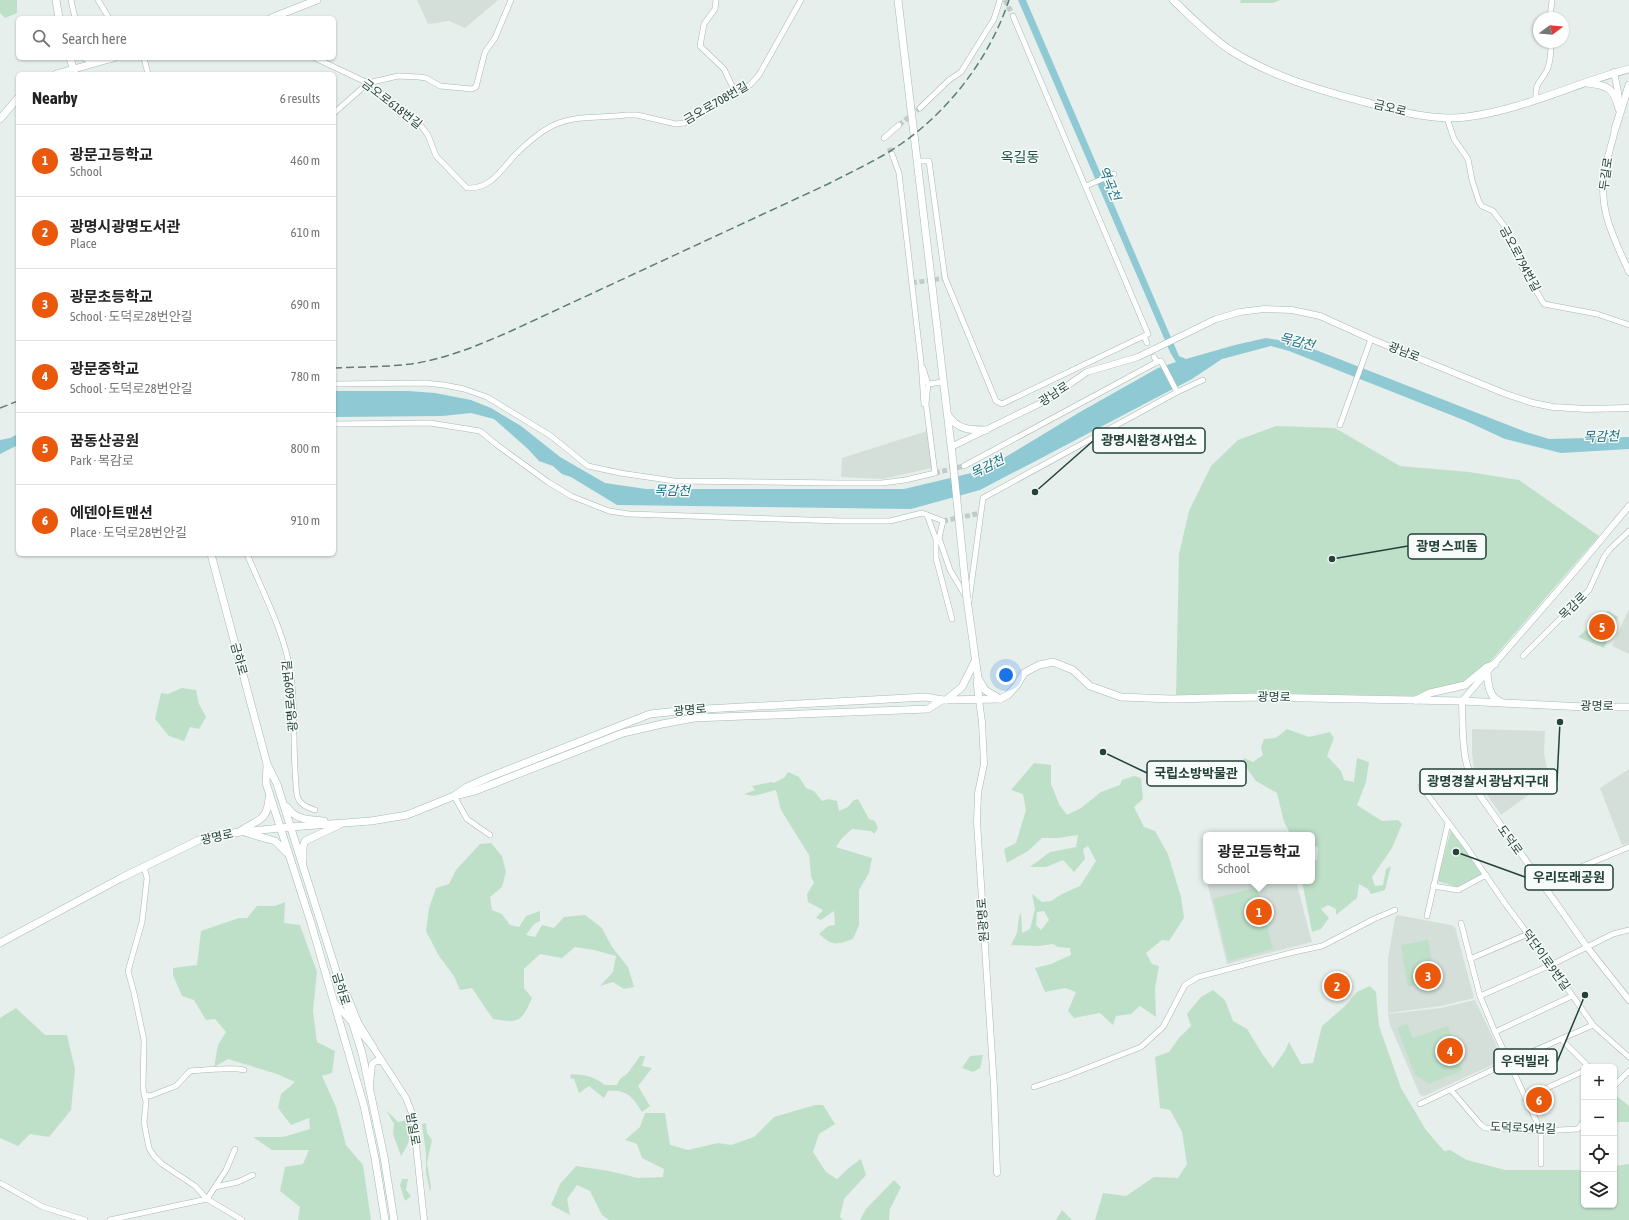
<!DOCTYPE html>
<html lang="en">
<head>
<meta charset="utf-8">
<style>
	body { margin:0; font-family:"Asap Condensed","Noto Sans KR",sans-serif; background:#f6f6f6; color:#222 }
	.controls { position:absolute; right:12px; bottom:12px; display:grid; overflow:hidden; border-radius:6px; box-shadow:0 1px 3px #0004 }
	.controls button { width:36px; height:36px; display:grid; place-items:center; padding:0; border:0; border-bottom:1px solid #e0e0e0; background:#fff; color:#222; font:20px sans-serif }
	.compass { position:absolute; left:1533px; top:12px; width:36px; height:36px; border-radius:50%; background:#fff; box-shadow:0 1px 3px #0004; rotate:74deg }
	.you { position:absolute; left:1006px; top:675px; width:14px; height:14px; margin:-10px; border:3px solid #fff; border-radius:50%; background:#1a73e8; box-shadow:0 0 0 6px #1a73e833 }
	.badge { display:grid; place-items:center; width:26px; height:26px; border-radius:50%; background:#ea580c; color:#fff; font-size:13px; font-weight:700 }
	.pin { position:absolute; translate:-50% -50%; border:2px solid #fff; box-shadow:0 1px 4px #0006 }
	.popup { position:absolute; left:1203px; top:832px; width:112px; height:52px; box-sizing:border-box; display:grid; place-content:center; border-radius:6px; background:#fff; filter:drop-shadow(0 1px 3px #0005); font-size:13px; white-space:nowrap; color:#767676 }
	.popup b { font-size:15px; color:#222 }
	.popup::after { content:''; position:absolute; left:50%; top:100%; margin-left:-8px; border:8px solid transparent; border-top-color:#fff }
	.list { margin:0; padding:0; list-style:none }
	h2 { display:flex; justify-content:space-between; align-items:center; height:52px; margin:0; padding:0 16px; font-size:17px }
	h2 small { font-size:13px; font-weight:400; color:#767676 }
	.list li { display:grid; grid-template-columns:26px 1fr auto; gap:12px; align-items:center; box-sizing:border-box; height:72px; padding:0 16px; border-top:1px solid #e0e0e0 }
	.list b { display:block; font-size:15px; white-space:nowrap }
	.list p { margin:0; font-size:13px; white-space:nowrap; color:#767676 }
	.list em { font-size:13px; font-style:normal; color:#767676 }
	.icon { flex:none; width:22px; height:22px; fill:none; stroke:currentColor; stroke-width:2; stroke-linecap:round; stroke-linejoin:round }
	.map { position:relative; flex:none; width:1629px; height:1220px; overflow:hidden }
	.search { position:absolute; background:#fff; box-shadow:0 1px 3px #0004; left:16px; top:16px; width:320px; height:44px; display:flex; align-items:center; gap:10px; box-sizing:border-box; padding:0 14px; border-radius:6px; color:#767676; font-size:15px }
	.panel { position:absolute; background:#fff; box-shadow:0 1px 3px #0004; left:16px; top:72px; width:320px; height:484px; border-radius:6px }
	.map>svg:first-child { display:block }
</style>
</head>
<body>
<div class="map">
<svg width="1629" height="1220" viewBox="0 0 1629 1220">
	<rect width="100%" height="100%" fill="#e6efeb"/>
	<!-- built -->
	<g fill="#d4dfda">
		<polygon points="417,0 498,0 465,28 449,21 428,24"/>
		<polygon points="927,431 932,468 882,479 841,477 842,458"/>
		<polygon points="1629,609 1629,654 1612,646"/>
		<polygon points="1472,729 1545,731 1544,753 1549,780 1501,815 1481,786 1474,770 1472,753"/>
		<polygon points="1629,769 1629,843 1622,845 1600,788"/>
		<polygon points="1211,881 1296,881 1312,942 1227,964 1207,882"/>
		<polygon points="1397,915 1451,925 1455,927 1474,998 1441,1006 1388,1013 1388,959 1395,918"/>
		<polygon points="1475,1000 1495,1042 1501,1061 1424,1096 1420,1095 1390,1025 1388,1014 1441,1008"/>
	</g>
	<!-- green -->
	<g fill="#bfe0c8" fill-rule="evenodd">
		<polygon points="0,0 17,0 17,13 5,18 0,13"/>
		<polygon points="1241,0 1280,0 1273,3 1240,3"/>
		<polygon points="1276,426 1335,428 1400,466 1469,472 1519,480 1599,536 1469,686 1414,696 1260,693 1176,695 1179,554 1189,511 1211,466 1238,440"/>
		<polygon points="1608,611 1618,617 1604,648 1578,637"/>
		<polygon points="182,688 196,690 199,704 206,717 199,729 190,727 184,741 169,736 155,719 161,693 168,694"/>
		<polygon points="1287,729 1309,737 1330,732 1334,738 1327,756 1341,771 1344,780 1354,782 1357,758 1369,762 1366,782 1357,805 1382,821 1398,820 1402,824 1392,848 1372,877 1375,886 1383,885 1386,869 1391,866 1385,890 1371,894 1368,889 1359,884 1357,898 1336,915 1336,909 1328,905 1321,909 1329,918 1321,929 1312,932 1302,881 1312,881 1312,859 1317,860 1318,847 1312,845 1312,835 1291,835 1284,822 1277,793 1256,781 1243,763 1244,758 1253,762 1263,755 1261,747 1264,739 1276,738"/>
		<path d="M1034,763L1051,765V784L1059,804L1067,815L1081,808L1101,792L1120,785L1122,780L1134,776L1141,778L1143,799L1134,807L1144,827L1155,831L1168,854L1181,897L1184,918L1169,941L1162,940L1146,953L1152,964L1159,966L1155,988L1156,1017L1140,1006L1131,1014L1116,1016L1113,1025L1100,1013L1074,1018L1068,1011L1076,992L1065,988L1045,992L1035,968L1051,964L1071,955L1070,948L1058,947L1053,944L1039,946L1011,945L1017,933L1019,917L1021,912L1022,933L1030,929L1035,909L1032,894L1042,902L1051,901L1062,894L1080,886L1096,861L1088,846L1083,849L1085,859L1074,872L1063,860L1046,867H1030L1050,852L1076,847L1078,835L1058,838H1042L1028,851L1007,863L1004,849L1016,843L1026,810L1023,794L1011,790ZM1044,911L1049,920L1041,930L1036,925L1037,912Z"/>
		<path d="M788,772L799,777L806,788L814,791L822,801L828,799L837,801L839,811L848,807L854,800L858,799L869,819L875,821L878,828L874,834L871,831L852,829L842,838L836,847L872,858L869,873L859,890V925L853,939C836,945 833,946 819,934L828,926L835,925L834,911L821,920L816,918L823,910L808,902L807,894L814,883L811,876L809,855L781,810L776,790L754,796L744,794L755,790L752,786L772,782L774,783L785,777Z"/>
		<polygon points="1451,830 1482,874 1457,887 1437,881"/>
		<path d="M491,843L502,856L506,872L502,887L490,897L492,910L502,914L510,925L519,927L526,916L540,911V921L534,924L526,935L535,937L542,925L554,928L564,917L585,915L602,928L612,947L628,967L634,987L624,989L613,982L600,986L613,972L616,956L594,950L575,947L562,958L540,954L524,969V988L532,998C521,1023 519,1023 493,1019L472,988L460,990L454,976L439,956L426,931L429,908L436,888L449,884L456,870L480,844Z"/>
		<polygon points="1257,887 1273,949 1228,961 1213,899"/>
		<polygon points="285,902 284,923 300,925 317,972 313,1011 317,1042 335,1051 332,1073 322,1076 336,1107 346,1145 363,1165 371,1220 298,1220 300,1207 280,1191 285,1167 303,1164 309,1150 272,1150 253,1137 283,1137 310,1129 309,1118 291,1125 278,1108 281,1094 295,1082 277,1074 228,1059 214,1067 218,1045 226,1032 215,1019 206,1020 194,1000 182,996 173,975 173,968 197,965 201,931 239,918 247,918 257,906 275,906"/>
		<polygon points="1428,940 1436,981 1408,987 1401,945"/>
		<polygon points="1370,986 1376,992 1379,1026 1401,1088 1426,1130 1444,1151 1450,1150 1467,1160 1505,1170 1584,1170 1584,1205 1614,1205 1614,1166 1629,1164 1629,1220 1095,1220 1103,1193 1126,1196 1154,1177 1178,1178 1187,1164 1182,1132 1170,1110 1160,1108 1155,1057 1169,1052 1179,1038 1191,1026 1187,1014 1201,997 1213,990 1225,1000 1233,1021 1247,1029 1263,1055 1273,1068 1285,1051 1289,1042 1301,1064 1313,1063 1322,1026 1345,1006 1357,992"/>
		<polygon points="16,1008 45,1035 67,1035 75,1069 71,1110 49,1137 30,1134 18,1146 0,1138 0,1018"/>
		<polygon points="1407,1024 1413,1038 1448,1026 1462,1070 1461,1071 1429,1084 1415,1075 1397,1028"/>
		<polygon points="983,1055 980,1068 973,1072 962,1068 970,1056"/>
		<path d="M640,1056H645L642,1066L652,1068L638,1086L650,1106L642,1112C633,1097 627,1089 608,1091L604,1098L589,1086L579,1093L574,1079L570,1078L571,1074C586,1075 593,1076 605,1085H617L620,1079L628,1073Z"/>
		<polygon points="1614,1094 1629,1106 1629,1122 1614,1122"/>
		<polygon points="815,1105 823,1105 835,1124 819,1134 813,1152 826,1172 837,1179 850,1167 861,1159 866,1175 844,1199 840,1217 843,1220 609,1220 602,1215 590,1191 577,1185 567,1199 570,1215 551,1205 560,1184 576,1166 609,1171 638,1178 663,1177 664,1169 642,1158 637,1144 625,1140 640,1127 645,1113 665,1113 670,1145 688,1150 718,1143 731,1145 754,1137 774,1117"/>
		<path d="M386,1110L398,1122L408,1120C412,1136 410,1142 401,1156L393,1134L394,1124Z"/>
		<polygon points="426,1123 427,1133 432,1140 427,1163 431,1187 430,1192 426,1172 426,1154 422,1124"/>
		<polygon points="402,1179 408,1179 406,1190 411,1196 405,1201 400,1185"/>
		<polygon points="894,1180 901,1187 890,1209 889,1220 860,1220 866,1209"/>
		<polygon points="1062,1210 1072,1220 1056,1220"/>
	</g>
	<!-- water -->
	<g fill="#8ec9d4">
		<polygon points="1018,0 1026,0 1179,356 1186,359 1235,345 1266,338 1298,343 1526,432 1549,439 1629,437 1629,449 1561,453 1505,439 1466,421 1322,364 1289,351 1271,346 1222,359 1192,379 980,490 911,509 617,505 571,477 562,474 553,466 539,461 528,449 494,419 471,413 442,416 334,417 334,391 408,391 435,393 471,400 491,408 521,426 560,457 605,483 646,489 904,489 984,470 1080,412 1158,368 1176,362 1170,352"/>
		<polygon points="18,434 18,445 0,454 0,440 10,438"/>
	</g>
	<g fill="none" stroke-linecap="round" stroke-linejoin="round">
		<!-- minor-tunnel -->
		<g stroke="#bfccc8" stroke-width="5" stroke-dasharray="5 2.5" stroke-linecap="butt">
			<polyline points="1005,0 1013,16"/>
			<polyline points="899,125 920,108"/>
			<polyline points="889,148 892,154"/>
			<polyline points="912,283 945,278"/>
			<polyline points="935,473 964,466"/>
			<polyline points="943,521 981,513"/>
		</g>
		<!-- minor casing -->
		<g stroke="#a8b8b2" stroke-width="6">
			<g id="minor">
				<polyline points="71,0 75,18"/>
				<polyline points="98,0 109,18"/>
				<polyline points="716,0 715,9 704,24 700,46 724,69 735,92"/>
				<polyline points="1550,18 1552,0"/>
				<polyline points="144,58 148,74"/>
				<path d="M315,58L368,83L418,122L428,135L436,156L467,188C491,189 500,171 515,155C526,144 539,132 554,125C575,115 603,118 626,115H637L676,124L684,123L688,121L724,96L750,85L759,75L801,0"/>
				<path d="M1536,99C1535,81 1540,84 1547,70C1551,62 1551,51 1551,42"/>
				<polyline points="920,108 949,80 961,72 994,19 1000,0"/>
				<polyline points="334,113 368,83 398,76 419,77 426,78 440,86 472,89 476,87 485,52 495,38 511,0"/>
				<polyline points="1447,118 1454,139 1468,159 1472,180 1479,202 1482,206 1493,211 1505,227 1523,269 1544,304 1597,314 1629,325"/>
				<polyline points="884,138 899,125"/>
				<polyline points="892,154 899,173 921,362 924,404"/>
				<polyline points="917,161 929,161 945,278 996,401 1002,404 1148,334 1013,16"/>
				<polyline points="1086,186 1114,174"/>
				<polyline points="1144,336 1147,343"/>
				<polyline points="1154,357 1157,362 1161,361 1177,392"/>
				<polyline points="923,368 928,384"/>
				<polyline points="334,384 425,383 444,385 464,389 487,397 551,436 588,466 620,473 674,481 839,483 882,483 905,480 935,473 926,404 928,384 943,382"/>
				<polyline points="334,424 430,423 480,431 497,445 548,482 571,496 609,511 629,514 841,521 890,521 922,513 943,521 939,538 950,570 966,597"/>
				<polyline points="1340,425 1371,339"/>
				<polyline points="964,466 1157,362"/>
				<polyline points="927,515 937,542"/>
				<polyline points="936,541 936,558 952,619"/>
				<path d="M247,554C263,593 285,633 291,675C296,715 292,755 297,795C299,804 306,807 315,810"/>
				<polyline points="969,601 983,498 1177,392 1203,380"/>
				<polyline points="1523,656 1589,590 1604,557 1610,549 1629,531"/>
				<polyline points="1421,786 1465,845 1504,902 1551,965 1593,1025 1629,1057"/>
				<polyline points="454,796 467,819 490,835"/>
				<polyline points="144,867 147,878 142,922 128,971 134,993 144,1040 143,1088 146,1102 144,1122 146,1133 149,1148 154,1156 162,1164 195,1186 207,1199 226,1170 235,1149"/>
				<polyline points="1542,883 1629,847"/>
				<polyline points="1433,886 1458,890 1486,875"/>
				<polyline points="1427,916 1448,823"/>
				<polyline points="1461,923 1480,996 1495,1032 1541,1131 1541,1164"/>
				<polyline points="1470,959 1528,934"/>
				<polyline points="1480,996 1551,965 1613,934 1629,930"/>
				<polyline points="1495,1032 1572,996"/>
				<polyline points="1561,1039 1589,1067"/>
				<polyline points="1614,1086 1629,1071"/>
				<polyline points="1034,1087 1069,1075 1141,1047 1163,1027 1185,985 1198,977 1294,952 1322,946 1374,919 1395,910"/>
				<polyline points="1451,1090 1480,1124 1485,1128 1541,1131 1578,1129 1584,1121"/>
				<path d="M144,1095L150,1096L176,1086L190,1071C202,1070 235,1067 244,1070"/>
				<polyline points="1525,1098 1584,1071"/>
				<polyline points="1420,1104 1509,1062 1593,1025"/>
				<polyline points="0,1183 43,1207 85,1220"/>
				<polyline points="215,1187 238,1182 253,1175"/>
				<polyline points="110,1220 207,1199 242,1220"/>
			</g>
		</g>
		<!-- tertiary casing -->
		<g stroke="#a8b8b2" stroke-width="7">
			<g id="tertiary">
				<polyline points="1614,72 1618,92 1619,104"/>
				<path d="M1616,125C1613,142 1606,159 1604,176C1599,212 1615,240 1629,272"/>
				<polyline points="951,447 1045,401 1087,372 1138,357 1216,319 1240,312 1264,309 1292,310 1320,316 1371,339 1506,394 1533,403 1553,407 1587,409 1629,408"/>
				<path d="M1629,506L1574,572L1462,701C1463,734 1461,759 1476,790L1587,947L1629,1000"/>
				<polyline points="979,700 982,722 984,764 978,793 977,822 994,1087 997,1173"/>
				<polyline points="335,1003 373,1047 406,1098 413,1116 424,1220"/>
				<polyline points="370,1085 372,1064 376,1061 381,1061"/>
			</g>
		</g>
		<!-- secondary casing -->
		<g stroke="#a4bbb3" stroke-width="8">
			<g id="secondary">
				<polyline points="56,0 59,18"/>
				<polyline points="898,0 953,462"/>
				<path d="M1173,0C1191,17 1209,36 1230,50C1271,76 1318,90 1365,102C1398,111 1432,121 1466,117C1523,110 1575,83 1629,69"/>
				<polyline points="271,18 317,0"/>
				<polyline points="70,58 75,74"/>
				<polyline points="86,58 96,62"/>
				<polyline points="56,74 113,58"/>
				<path d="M1587,83C1607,85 1614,88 1619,109"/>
				<polyline points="0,119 18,98"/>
				<polyline points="1615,129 1629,85"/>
				<path d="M948,415C957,430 971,430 986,430"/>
				<polyline points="211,554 267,764 277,784 362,1053 384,1157 394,1220"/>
				<polyline points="967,599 978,678 985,690 1000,699"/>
				<path d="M1487,673C1488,684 1489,698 1501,702"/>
				<polyline points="977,681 979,700"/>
				<polyline points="946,700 962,687 975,661"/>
				<polyline points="1416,700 1430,693 1465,685 1487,667 1495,664"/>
				<polyline points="267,766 266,783 311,923 364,1106 375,1158 385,1220"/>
				<polyline points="454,796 467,787 492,776 650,714 688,710 926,697 942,700 1000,699 1008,695 1017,685 1024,673 1039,665 1053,662 1073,670 1090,686 1121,697 1171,699 1257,697 1462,701 1585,707 1629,707"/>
				<path d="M287,807C297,821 308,819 324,821"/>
				<path d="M239,832C257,819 267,823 269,798"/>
				<polyline points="247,833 275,841 286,852"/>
				<polyline points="303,861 303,847 305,841 339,825"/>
				<polyline points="0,943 121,878 199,840 212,835 290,827 371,821 407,815 454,796 475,791 623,733 662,724 694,718 928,709 942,700"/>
				<polyline points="347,996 358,1023 373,1047"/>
			</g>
		</g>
		<!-- minor -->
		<use href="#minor" stroke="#fff" stroke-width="5"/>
		<!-- tertiary -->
		<use href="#tertiary" stroke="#fff" stroke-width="6"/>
		<!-- secondary -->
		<use href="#secondary" stroke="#fff" stroke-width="7"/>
		<!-- rail -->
		<g stroke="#5f7d75" stroke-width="1.5" stroke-dasharray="8 4" stroke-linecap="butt">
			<path d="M334,368C360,367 386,367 411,364C446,359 479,345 511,331L828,184C853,171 878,160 901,144C950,110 990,57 1009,0"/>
			<polyline points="0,408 18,401"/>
		</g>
		<!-- secondary-bridge casing -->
		<g stroke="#a4bbb3" stroke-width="8" stroke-linecap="butt">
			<polyline id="secondary-bridge" points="953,462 967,599"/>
		</g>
		<!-- secondary-bridge -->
		<use href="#secondary-bridge" stroke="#fff" stroke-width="7"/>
	</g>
	<g text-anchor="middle" stroke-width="3" stroke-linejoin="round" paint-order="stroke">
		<!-- street labels -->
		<g font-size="12" fill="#24423a" stroke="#f7fbf9">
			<text transform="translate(716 103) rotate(-30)" y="4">금오로708번길</text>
			<text transform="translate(392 104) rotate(38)" y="4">금오로618번길</text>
			<text transform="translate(1390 108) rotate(14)" y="4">금오로</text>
			<text transform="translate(1606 174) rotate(-82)" y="4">두길로</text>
			<text transform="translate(1520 259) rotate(62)" y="4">금오로794번길</text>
			<text transform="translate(1404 352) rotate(22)" y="4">광남로</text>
			<text transform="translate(1054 394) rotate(-33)" y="4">광남로</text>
			<text transform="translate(1573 606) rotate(-45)" y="4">목감로</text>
			<text transform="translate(239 659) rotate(75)" y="4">금하로</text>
			<text transform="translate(290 696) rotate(-95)" y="4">광명로609번길</text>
			<text transform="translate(1274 697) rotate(1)" y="4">광명로</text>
			<text transform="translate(1597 706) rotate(1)" y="4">광명로</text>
			<text transform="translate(690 710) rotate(-5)" y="4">광명로</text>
			<text transform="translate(217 837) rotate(-13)" y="4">광명로</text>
			<text transform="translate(1510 840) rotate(54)" y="4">도덕로</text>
			<text transform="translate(983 920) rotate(-94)" y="4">원광명로</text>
			<text transform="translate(1546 960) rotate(54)" y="4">덕단이로9번길</text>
			<text transform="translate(341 989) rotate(73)" y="4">금하로</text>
			<text transform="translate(1523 1128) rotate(2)" y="4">도덕로54번길</text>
			<text transform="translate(413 1129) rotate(80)" y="4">밤일로</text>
		</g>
		<!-- water labels -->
		<g font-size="13" font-style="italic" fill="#1c6f80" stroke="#f7fbf9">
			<text transform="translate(1110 183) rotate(67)" y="5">역곡천</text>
			<text transform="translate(1297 341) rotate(14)" y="5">목감천</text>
			<text transform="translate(1601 436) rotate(-2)" y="5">목감천</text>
			<text transform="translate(987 466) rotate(-27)" y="5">목감천</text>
			<text transform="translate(672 490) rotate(1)" y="5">목감천</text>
		</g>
		<!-- quarter labels -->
		<g font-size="14" fill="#1f5548" stroke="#f7fbf9">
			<text x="1020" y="162">옥길동</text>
		</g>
	</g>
	<!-- callouts -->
	<path fill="none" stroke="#24423a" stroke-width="1.5" d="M1035 492L1093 441M1332 559L1408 546M1103 752L1147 773M1560 722L1557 781M1456 852L1525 877M1585 995L1557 1062"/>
	<g fill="#24423a" stroke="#f7fbf9" stroke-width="1.5">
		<circle cx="1035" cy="492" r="4"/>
		<circle cx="1332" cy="559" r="4"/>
		<circle cx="1103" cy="752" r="4"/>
		<circle cx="1560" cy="722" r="4"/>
		<circle cx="1456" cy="852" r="4"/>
		<circle cx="1585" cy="995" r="4"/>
	</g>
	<g fill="#f7fbf9" stroke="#24423a" stroke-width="1.5">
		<rect x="1093" y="428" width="112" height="25" rx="4"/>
		<rect x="1408" y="534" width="78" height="25" rx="4"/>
		<rect x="1147" y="761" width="99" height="25" rx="4"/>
		<rect x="1420" y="769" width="137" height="25" rx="4"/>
		<rect x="1525" y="865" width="88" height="25" rx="4"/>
		<rect x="1494" y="1049" width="63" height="25" rx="4"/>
	</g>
	<g font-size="13" text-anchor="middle" font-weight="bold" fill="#24423a">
		<text x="1149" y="445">광명시환경사업소</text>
		<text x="1447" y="551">광명 스피돔</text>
		<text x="1196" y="778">국립소방박물관</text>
		<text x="1488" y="786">광명경찰서 광남지구대</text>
		<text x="1569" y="882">우리또래공원</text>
		<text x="1525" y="1066">우덕빌라</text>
	</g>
</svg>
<div class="controls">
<button>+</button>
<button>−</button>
<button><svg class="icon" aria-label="locate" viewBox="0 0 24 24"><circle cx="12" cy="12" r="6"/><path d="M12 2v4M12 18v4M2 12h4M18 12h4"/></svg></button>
<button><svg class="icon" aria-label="layers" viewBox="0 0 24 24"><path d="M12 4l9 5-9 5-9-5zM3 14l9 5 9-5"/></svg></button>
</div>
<svg class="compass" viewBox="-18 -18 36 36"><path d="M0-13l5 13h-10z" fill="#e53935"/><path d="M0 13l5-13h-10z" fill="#767676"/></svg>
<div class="you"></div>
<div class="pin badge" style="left:1259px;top:912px">1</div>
<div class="popup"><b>광문고등학교</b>School</div>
<div class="pin badge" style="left:1337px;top:986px">2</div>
<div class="pin badge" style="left:1428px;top:976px">3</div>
<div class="pin badge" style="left:1450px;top:1051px">4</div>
<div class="pin badge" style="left:1602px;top:627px">5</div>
<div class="pin badge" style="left:1539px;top:1100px">6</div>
<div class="search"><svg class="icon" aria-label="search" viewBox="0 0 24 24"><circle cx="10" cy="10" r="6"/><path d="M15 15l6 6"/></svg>Search here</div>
<section class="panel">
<h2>Nearby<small>6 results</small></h2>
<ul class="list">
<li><span class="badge">1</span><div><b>광문고등학교</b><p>School</p></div><em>460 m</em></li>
<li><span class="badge">2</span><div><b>광명시광명도서관</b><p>Place</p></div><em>610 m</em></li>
<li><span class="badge">3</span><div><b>광문초등학교</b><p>School · 도덕로28번안길</p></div><em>690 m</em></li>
<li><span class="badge">4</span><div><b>광문중학교</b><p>School · 도덕로28번안길</p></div><em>780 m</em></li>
<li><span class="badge">5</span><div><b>꿈동산공원</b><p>Park · 목감로</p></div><em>800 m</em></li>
<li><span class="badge">6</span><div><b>에덴아트맨션</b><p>Place · 도덕로28번안길</p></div><em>910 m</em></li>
</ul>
</section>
</div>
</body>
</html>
